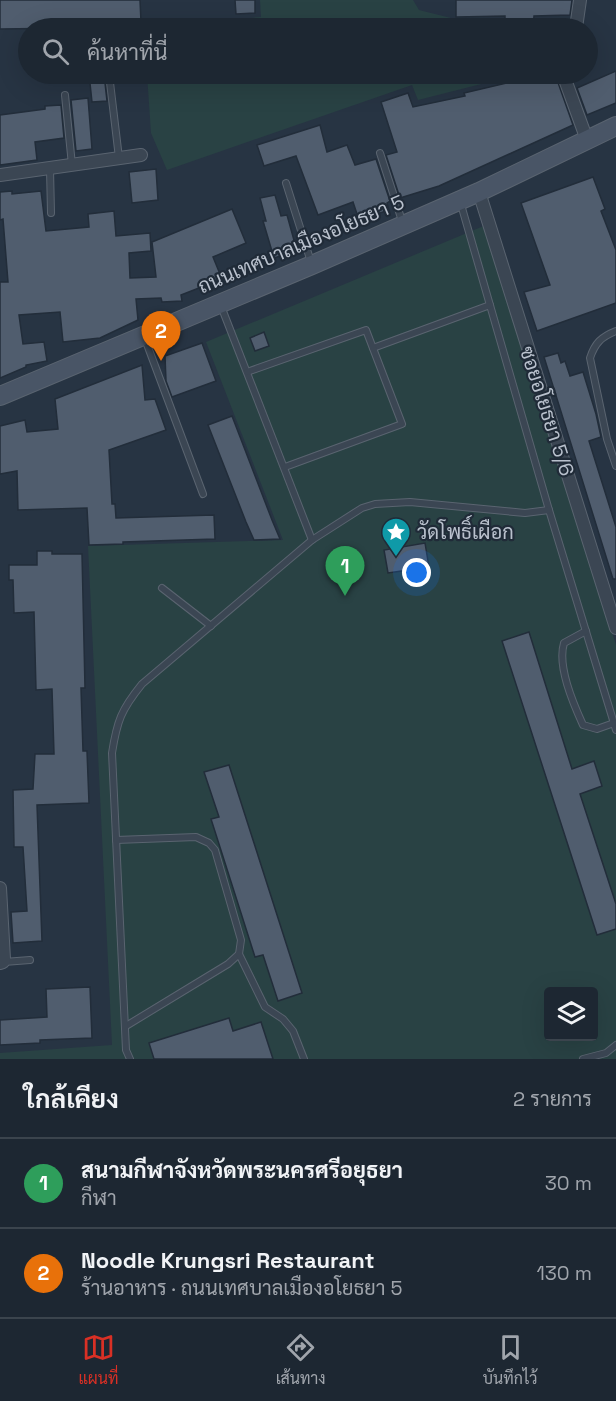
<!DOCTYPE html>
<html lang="th">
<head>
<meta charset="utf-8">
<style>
	body { margin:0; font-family:"Space Grotesk",Sarabun,sans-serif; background:#252f3a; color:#f1f3f6 }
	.controls { position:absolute; right:18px; bottom:18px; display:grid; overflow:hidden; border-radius:6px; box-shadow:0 6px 24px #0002 }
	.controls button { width:54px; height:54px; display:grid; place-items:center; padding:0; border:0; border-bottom:2px solid #3b444d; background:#1d2732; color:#f1f3f6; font:30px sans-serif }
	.you { position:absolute; left:417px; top:573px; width:21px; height:21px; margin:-15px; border:4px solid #fff; border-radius:50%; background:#1a73e8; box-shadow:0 0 0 9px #1a73e833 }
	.badge { display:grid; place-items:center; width:39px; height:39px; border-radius:50%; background:#d93025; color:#fff; font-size:20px; font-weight:700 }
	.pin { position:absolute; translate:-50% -50px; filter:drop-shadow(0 2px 3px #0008) }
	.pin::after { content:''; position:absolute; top:32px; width:21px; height:18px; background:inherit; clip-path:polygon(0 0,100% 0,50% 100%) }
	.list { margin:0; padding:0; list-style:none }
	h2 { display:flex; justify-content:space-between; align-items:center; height:78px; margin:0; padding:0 24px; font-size:26px }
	h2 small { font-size:20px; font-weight:400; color:#a0a5ac }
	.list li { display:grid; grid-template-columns:39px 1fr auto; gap:18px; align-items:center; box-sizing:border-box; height:90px; padding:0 24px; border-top:2px solid #3b444d }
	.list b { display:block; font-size:22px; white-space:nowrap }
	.list p { margin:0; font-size:20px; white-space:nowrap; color:#a0a5ac }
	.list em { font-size:20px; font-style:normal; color:#a0a5ac }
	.icon { flex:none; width:33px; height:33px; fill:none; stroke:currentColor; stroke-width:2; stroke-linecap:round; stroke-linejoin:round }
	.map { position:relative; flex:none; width:616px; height:1059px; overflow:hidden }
	.search { position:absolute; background:#1d2732; box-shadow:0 6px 24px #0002; left:18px; right:18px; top:18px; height:66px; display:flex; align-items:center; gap:15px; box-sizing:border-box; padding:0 21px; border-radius:33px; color:#a0a5ac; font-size:22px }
	.sheet { height:258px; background:#1d2732 }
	nav { display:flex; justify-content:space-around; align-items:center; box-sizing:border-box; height:84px; border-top:2px solid #3b444d; background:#1d2732; font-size:16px; color:#a0a5ac }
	nav a { display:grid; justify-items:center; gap:3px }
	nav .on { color:#d93025 }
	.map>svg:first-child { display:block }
</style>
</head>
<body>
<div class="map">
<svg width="616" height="1059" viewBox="0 0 616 1059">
	<rect width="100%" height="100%" fill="#273443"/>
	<!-- green -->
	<g fill="#294244" fill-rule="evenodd">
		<polygon points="260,0 413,0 419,10 455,19 502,18 501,28 144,28 144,27 261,17"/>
		<polygon points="147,74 501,74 501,79 418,100 412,85 167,170 151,133"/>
		<path d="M486,225L616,645V1059H0V1053L112,1045L88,546L283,540L206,342ZM548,992H594V1036H548Z"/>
	</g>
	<!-- building -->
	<g fill="#505d6e" stroke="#222d3a" stroke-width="1.5">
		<polygon points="0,0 140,0 141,22 139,22 139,28 105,28 106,19 73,20 73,28 0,29"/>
		<polygon points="235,0 255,0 255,13 236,14"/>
		<polygon points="456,0 572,0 570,15 534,16 533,28 505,28 505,16 456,17"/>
		<polygon points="616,71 616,103 587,115 577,88"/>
		<polygon points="89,74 104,74 107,101 92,102"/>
		<polygon points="507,74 555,74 573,125 439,186 400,198 386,155 397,152 381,102 408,93 413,107 465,96 464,93 507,83"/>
		<polygon points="88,98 92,149 76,151 71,100"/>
		<polygon points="61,105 64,138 35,142 37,160 0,165 0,115 45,109 45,106"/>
		<polygon points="320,125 327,152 347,145 355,165 376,159 390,201 387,203 389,210 359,220 353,202 318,215 296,156 264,166 257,145"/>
		<polygon points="156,169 158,200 132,203 129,172"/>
		<polygon points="593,177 605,209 601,211 616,250 616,303 537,331 524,292 550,285 521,203"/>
		<polygon points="12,191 12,194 41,191 46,231 89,227 88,214 114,211 116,236 150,233 151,251 129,253 130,278 156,277 152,242 232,209 246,243 213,257 222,279 181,295 182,301 162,302 161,298 136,299 138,320 100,338 63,342 60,312 19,315 23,344 44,342 47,361 26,365 26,367 0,378 0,282 8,282 3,219 0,220 0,192"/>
		<polygon points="275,195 281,216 287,215 297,251 274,258 263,221 266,221 260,198"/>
		<polygon points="264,332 269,346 255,351 250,338"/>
		<polygon points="202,343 216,381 172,397 166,381 165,356"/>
		<polygon points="558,353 561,363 565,361 570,376 583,372 596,414 601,437 589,441 616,527 616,579 613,579 544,357"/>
		<polygon points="142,365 145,400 155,399 166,430 109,450 112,504 115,504 116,518 214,515 215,539 123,542 123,544 89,545 87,508 18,510 17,471 0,474 0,426 25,420 27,432 58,429 55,399"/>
		<polygon points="232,416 272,520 280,539 254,540 246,522 208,425"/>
		<polygon points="425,543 429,567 388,573 384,550"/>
		<polygon points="37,551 52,551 52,554 82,554 85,688 81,688 83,751 87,751 89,803 37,805 42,941 13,943 11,912 27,911 23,847 14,847 13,790 33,789 35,754 54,754 52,689 36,690 34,612 14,613 13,580 9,580 9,565 37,565"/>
		<polygon points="529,632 572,769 594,761 602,786 580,794 616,904 616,929 597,935 502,641"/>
		<polygon points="229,765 302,993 278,1001 263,955 255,957 211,819 219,817 204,772"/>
		<polygon points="90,987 92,1038 40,1040 40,1043 0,1045 0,1020 47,1017 46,989"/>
		<polygon points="229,1018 233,1031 261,1022 273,1059 154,1059 149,1043"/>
	</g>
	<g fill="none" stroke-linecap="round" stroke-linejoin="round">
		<!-- lane casing -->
		<g stroke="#5a6470" stroke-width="8">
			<g id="lane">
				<polyline points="109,74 119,158"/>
				<polyline points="65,95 72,165"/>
				<polyline points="380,153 403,224"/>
				<polyline points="50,169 51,213"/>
				<polyline points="286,183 311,262"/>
				<polyline points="460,201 549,510 616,730"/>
				<polyline points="221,306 312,540"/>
				<path d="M616,331C601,337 595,343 590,358L607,439L616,466"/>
				<polyline points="145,339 203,494"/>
				<polyline points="373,348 490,305"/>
				<polyline points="247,372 366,330 402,424 285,467"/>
				<polyline points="162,588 211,626"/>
				<path d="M586,631L564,643C557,666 573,703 583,725L597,729L614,723"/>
				<polyline points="116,840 196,837 209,843 215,850 241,940 239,954 228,964 126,1026"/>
				<polyline points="239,954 265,1007 283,1019 293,1031 304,1059"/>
				<polyline points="4,962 30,960"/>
				<path d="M130,1059L126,1050L112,753C117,721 121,710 142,684L312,540L362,508L375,504L410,502L525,513L549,510"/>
				<polyline points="583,1059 606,1053 616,1045"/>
			</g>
		</g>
		<!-- street casing -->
		<g stroke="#5a6470" stroke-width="14">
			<g id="street">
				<polyline points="576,28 580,0"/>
				<polyline points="563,74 587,140"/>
				<polyline points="0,175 141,155"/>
				<polyline points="479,192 616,628"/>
				<polyline points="0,888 4,959 3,962 0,963"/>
			</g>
		</g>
		<!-- secondary casing -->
		<g stroke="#5a6470" stroke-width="20">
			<polyline id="secondary" points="0,396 312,265 479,192 616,126"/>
		</g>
		<!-- lane -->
		<use href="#lane" stroke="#3b4653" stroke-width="6"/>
		<!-- street -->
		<use href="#street" stroke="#3b4653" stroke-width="12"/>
		<!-- secondary -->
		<use href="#secondary" stroke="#495566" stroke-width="18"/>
	</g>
	<!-- icons -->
	<defs>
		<g id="sight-pin" transform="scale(1.5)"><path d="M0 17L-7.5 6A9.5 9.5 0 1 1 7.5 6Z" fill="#0f9aa8" stroke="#202b38"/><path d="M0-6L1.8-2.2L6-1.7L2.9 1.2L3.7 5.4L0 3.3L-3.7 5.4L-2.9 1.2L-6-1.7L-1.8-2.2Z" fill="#fff"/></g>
	</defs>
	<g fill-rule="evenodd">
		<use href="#sight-pin" x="396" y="532"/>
	</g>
	<g text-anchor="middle" stroke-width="4.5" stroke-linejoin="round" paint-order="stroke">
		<!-- street labels -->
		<g font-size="20" fill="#b9c1cd" stroke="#202b38">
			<text transform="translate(301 244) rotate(-23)" y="7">ถนนเทศบาลเมืองอโยธยา 5</text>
			<text transform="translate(547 411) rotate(72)" y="7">ซอยอโยธยา 5/6</text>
		</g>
		<!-- poi labels -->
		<g font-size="20" fill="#b9c1cd" stroke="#202b38" text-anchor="start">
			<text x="417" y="539">วัดโพธิ์เผือก</text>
		</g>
	</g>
</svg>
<div class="controls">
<button><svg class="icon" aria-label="layers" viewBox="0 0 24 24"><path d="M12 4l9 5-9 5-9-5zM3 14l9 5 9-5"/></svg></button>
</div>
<div class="you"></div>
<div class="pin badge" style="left:345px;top:596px;background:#2e9e5b">1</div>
<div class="pin badge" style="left:161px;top:361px;background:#e8710a">2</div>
<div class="search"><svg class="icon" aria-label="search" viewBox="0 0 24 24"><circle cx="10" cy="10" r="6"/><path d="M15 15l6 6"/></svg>ค้นหาที่นี่</div>
</div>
<section class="sheet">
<h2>ใกล้เคียง<small>2 รายการ</small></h2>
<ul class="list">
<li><span class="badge" style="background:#2e9e5b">1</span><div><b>สนามกีฬาจังหวัดพระนครศรีอยุธยา</b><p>กีฬา</p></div><em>30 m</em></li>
<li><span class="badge" style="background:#e8710a">2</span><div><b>Noodle Krungsri Restaurant</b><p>ร้านอาหาร · ถนนเทศบาลเมืองอโยธยา 5</p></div><em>130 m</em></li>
</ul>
</section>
<nav>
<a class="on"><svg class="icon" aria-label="map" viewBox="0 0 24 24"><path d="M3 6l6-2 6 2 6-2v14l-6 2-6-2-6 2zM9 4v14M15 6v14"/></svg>แผนที่</a>
<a><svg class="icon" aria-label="directions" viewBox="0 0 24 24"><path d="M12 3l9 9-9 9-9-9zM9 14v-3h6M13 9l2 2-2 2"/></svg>เส้นทาง</a>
<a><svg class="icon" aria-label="saved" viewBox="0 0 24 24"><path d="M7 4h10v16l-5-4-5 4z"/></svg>บันทึกไว้</a>
</nav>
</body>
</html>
